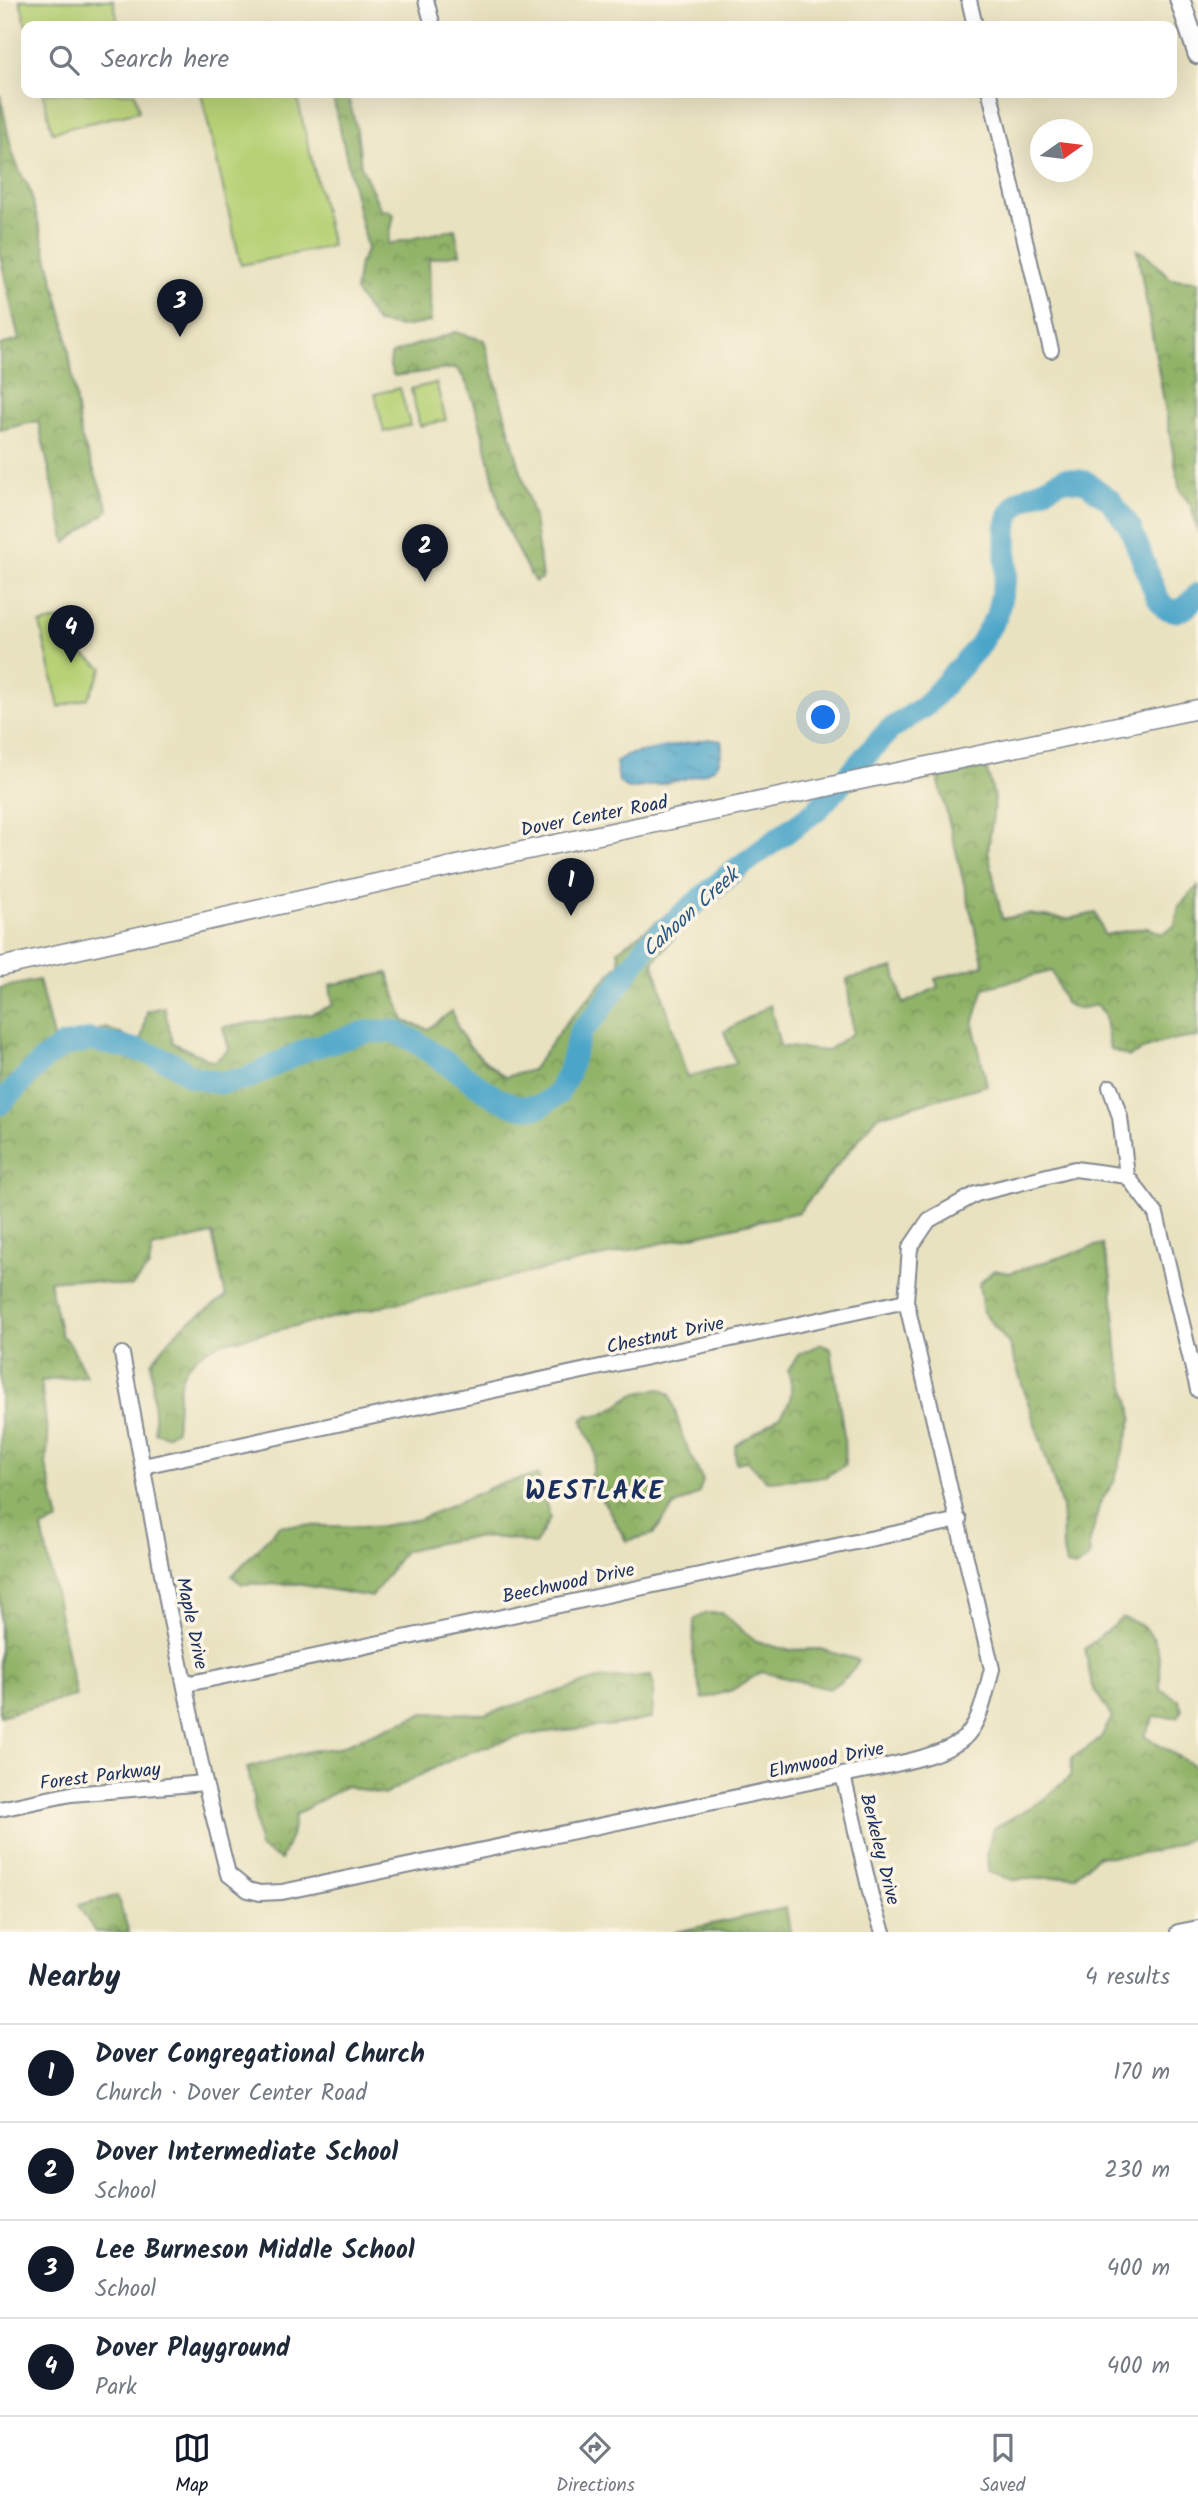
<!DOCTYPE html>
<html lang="en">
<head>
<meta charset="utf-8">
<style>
	body { margin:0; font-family:Kalam,sans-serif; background:#f2f2f3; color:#1f2937 }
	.compass { position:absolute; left:1030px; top:119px; width:63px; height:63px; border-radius:50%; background:#fff; box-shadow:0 7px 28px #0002; rotate:76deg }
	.you { position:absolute; left:824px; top:718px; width:24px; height:24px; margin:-18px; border:5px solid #fff; border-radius:50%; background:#1a73e8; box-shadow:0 0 0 10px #1a73e833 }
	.badge { display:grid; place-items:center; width:46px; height:46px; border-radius:50%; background:#111827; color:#fff; font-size:23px; font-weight:700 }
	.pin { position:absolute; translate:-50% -58px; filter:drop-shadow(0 2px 4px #0008) }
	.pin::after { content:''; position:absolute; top:37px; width:24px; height:21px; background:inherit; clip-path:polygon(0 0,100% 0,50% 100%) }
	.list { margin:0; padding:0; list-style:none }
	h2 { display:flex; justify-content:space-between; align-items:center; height:91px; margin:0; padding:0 28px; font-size:30px }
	h2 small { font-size:23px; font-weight:400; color:#747a83 }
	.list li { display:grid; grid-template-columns:46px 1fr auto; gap:21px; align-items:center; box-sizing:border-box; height:98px; padding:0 28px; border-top:2px solid #e0e1e3 }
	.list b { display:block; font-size:26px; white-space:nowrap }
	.list p { margin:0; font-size:23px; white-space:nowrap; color:#747a83 }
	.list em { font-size:23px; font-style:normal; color:#747a83 }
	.icon { flex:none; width:38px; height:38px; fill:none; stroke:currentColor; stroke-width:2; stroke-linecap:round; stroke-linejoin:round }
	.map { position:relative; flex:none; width:1198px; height:1932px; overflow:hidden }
	.search { position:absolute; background:#fff; box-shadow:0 7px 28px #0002; left:21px; right:21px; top:21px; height:77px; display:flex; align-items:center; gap:18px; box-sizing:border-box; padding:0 24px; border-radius:14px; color:#747a83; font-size:26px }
	.sheet { height:483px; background:#fff }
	nav { display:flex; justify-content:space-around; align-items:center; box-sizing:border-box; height:98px; border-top:2px solid #e0e1e3; background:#fff; font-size:19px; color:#747a83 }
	nav a { display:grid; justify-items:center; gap:4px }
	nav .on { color:#111827 }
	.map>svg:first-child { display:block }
</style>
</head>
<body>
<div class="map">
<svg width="1198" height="1932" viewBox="0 0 1198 1932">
	<defs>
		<pattern id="forest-crowns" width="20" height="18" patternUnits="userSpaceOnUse" patternTransform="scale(1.75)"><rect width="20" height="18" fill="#91b367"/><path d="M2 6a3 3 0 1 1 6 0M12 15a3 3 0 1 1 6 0" fill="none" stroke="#769258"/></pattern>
		<pattern id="water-ripples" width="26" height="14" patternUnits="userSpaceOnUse" patternTransform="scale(1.75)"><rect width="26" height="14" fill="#4ba5c9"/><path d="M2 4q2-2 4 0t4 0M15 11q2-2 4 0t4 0" fill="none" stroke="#3e87a6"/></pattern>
	</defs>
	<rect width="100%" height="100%" fill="#fcf5e5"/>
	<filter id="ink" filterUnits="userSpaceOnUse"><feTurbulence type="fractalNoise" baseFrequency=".0143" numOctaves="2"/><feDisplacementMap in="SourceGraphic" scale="14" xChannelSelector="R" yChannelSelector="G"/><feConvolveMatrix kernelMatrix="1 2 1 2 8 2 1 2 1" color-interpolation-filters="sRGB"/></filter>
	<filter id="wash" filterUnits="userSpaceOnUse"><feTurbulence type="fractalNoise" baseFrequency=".00686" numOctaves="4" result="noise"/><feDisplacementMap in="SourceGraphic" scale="28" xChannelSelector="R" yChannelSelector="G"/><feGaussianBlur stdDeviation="1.57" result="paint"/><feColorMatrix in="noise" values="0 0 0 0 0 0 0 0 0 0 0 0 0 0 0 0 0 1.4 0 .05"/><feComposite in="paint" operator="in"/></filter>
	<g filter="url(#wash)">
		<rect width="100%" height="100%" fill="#e9e2c0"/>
		<!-- forest -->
		<g fill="url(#forest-crowns)" stroke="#567162" stroke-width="2">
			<polygon points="332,93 347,93 357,130 361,166 381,210 390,211 394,215 388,244 455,229 460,254 429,259 431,322 402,327 377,323 355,291 359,265 367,249"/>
			<path d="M0,94C7,125 10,162 29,187L65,325L81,437L109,510L66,543L38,421L0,430V345L19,340L0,255Z"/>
			<polygon points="1137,250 1147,255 1171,279 1198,281 1198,533 1191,505 1180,491"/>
			<path d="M455,332L484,340L534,518L542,578L535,582C524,564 513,543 505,524C492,488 480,390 456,368L394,376L390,367L391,355C411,344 433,341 455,332Z"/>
			<path d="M986,768L995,799L988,851L1002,919L1027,914L1068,919L1096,913L1104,935L1147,927L1162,934L1175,925L1179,906L1198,886V1037C1171,1039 1152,1043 1129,1057L1110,1049L1104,1013L1097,1005L1077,1009L1065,1003L1052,971L984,988L973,1024L987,1085L878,1116L799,1212L221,1343C173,1363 180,1384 176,1430L166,1436L155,1432L151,1362L180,1328L226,1297L212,1234L152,1248L149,1267L131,1287L73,1279L49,1281L61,1335L71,1345L86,1376L41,1381L48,1440L46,1465L59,1521L42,1528L76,1696L0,1716V988L39,980L54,1042L106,1028L141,1042L147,1011L164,1007L173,1043L214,1062L229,1049L223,1027L312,1014L333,1005L330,985L388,973L404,1021L428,1029L452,1011C459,1042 480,1058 505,1077L532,1070L565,1024L620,963L618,950L672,911L678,933L653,962L687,1077L736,1063L724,1032L770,1005L780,1046L826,1051L853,1033L847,979L894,968L903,1004L938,987L935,979L984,965L938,778Z"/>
			<polygon points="1102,1244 1111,1278 1118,1358 1133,1417 1114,1482 1100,1503 1089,1546 1090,1557 1076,1567 1066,1565 1063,1551 1062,1507 1009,1344 983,1312 979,1284 994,1270 1009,1273"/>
			<path d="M820,1344L831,1349L844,1435L845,1465L825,1477L767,1481L747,1461L736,1463L735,1446C765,1424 803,1416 788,1371L798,1355Z"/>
			<path d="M660,1389L670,1394L683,1438L703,1481L698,1494L674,1506L653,1534L626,1541L606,1505L589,1485L596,1454L582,1420L588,1415C607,1418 617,1403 633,1395C640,1391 652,1391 660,1389Z"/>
			<path d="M538,1475L550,1518L535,1545C492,1530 447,1540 404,1551L372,1597L297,1584H242L232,1576L280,1525L376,1527L420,1519L499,1484Z"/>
			<polygon points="705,1613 722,1613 754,1640 786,1650 820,1649 859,1660 849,1675 829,1689 762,1672 732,1690 703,1699 693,1661 694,1620"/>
			<path d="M1122,1618C1161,1627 1161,1656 1160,1689L1179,1700L1182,1711L1178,1717H1155L1144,1736L1198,1768V1832C1170,1854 1132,1857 1098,1856L1075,1876L1013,1880L988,1872L987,1852L993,1829L1044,1799L1071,1776L1072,1758L1100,1739L1112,1717L1092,1686L1085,1649Z"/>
			<path d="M651,1676L654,1687L652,1718C615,1728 578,1727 540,1733C483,1742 433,1767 384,1795L346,1786L295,1815L291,1836L281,1860L260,1848C253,1821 256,1794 247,1768L309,1751L337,1748L424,1713L486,1714L598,1679Z"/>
			<polygon points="117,1896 129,1932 95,1932 78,1905"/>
			<polygon points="786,1908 790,1932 675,1932"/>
		</g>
		<!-- green -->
		<g fill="#b7d176" stroke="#69806a" stroke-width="2">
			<polygon points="20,0 113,0 119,26 26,26"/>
			<polygon points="43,93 135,93 139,111 52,132"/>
			<polygon points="201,93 296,93 332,246 241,265"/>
			<polygon points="436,383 446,420 420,426 411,389"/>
			<polygon points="400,388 410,425 384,432 375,394"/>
			<polygon points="70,617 83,654 103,668 88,698 59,707 40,624"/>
		</g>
		<!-- water -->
		<path fill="url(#water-ripples)" stroke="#336a94" stroke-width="2" d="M709,739L721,741C723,748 721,761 715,767C701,779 647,786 628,789L619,782L616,762L626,755Z"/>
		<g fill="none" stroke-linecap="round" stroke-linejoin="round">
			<!-- river -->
			<polyline stroke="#4ba5c9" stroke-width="23" points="0,1104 44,1059 63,1046 91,1040 142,1051 173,1063 191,1076 220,1083 248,1078 308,1049 366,1032 394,1031 415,1041 496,1098 519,1107 539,1107 558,1094 568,1073 580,1032 597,1014 648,944 727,876 818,809 889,730 925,706 978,647 997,615 1006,574 1006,529 1010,514 1020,501 1064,479 1086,482 1110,500 1130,527 1157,597 1165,608 1176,611 1185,608 1198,594"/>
		</g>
	</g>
	<g filter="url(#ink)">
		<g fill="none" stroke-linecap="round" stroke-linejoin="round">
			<!-- minor casing -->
			<g stroke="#82888f" stroke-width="18">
				<g id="minor">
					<polyline points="426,0 433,26"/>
					<polyline points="969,0 975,26"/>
					<polyline points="990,93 1051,350"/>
					<polyline points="1110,1087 1120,1117 1127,1176 1156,1214 1198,1390"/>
					<path d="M122,1354L168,1606L205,1783L228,1874L248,1890L260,1893L282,1892L843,1775C873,1768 948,1758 967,1735C982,1718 986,1690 992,1669L906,1301L910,1248L929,1220L976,1194L1075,1169L1127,1176"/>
					<polyline points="143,1466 906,1301"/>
					<polyline points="187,1684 959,1520"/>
					<polyline points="843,1775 872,1900 883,1932"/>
					<polyline points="0,1809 71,1794 205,1783"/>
					<polyline points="1178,1932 1198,1928"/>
				</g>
			</g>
			<!-- tertiary casing -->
			<g stroke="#82888f" stroke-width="21">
				<polyline id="tertiary" points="0,967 480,860 1198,709"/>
			</g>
			<!-- secondary casing -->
			<g stroke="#82888f" stroke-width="23">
				<polyline id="secondary" points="1180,0 1198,54"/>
			</g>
			<!-- minor -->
			<use href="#minor" stroke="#fff" stroke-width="14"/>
			<!-- tertiary -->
			<use href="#tertiary" stroke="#fff" stroke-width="18"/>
			<!-- secondary -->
			<use href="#secondary" stroke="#fff" stroke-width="19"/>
		</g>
	</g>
	<g text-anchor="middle" stroke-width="7" stroke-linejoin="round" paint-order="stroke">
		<!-- street labels -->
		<g font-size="19" fill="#1b2f5e" stroke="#fcf5e5">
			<text transform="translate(594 815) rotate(-11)" y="7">Dover Center Road</text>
			<text transform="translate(665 1334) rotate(-12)" y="7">Chestnut Drive</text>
			<text transform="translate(568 1582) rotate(-12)" y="7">Beechwood Drive</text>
			<text transform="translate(193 1623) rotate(78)" y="7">Maple Drive</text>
			<text transform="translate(826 1759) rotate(-12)" y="7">Elmwood Drive</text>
			<text transform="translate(100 1775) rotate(-7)" y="7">Forest Parkway</text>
			<text transform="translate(881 1849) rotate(76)" y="7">Berkeley Drive</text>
		</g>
		<!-- water labels -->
		<g font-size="21" font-style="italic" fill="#2c5883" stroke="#fcf5e5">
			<text transform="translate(690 912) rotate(-42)" y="7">Cahoon Creek</text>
		</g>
		<!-- district labels -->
		<g font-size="26" font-weight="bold" letter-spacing="2" fill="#1b2f5e" stroke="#fcf5e5">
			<text x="595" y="1499">WESTLAKE</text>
		</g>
	</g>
</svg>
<svg class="compass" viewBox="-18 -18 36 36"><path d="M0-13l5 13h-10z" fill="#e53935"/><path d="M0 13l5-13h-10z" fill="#747a83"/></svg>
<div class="you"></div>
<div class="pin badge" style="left:571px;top:916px">1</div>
<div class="pin badge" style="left:425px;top:582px">2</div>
<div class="pin badge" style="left:180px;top:337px">3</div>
<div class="pin badge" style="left:71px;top:663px">4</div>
<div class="search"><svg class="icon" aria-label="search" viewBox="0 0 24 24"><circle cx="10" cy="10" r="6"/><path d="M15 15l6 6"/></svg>Search here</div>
</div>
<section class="sheet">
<h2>Nearby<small>4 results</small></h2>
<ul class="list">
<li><span class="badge">1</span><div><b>Dover Congregational Church</b><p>Church · Dover Center Road</p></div><em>170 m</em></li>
<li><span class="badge">2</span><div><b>Dover Intermediate School</b><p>School</p></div><em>230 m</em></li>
<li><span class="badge">3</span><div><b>Lee Burneson Middle School</b><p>School</p></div><em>400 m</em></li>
<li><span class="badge">4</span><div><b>Dover Playground</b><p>Park</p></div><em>400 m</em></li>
</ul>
</section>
<nav>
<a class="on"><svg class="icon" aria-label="map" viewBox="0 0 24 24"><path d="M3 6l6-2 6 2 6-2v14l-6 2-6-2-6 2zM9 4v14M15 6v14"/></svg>Map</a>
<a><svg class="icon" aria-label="directions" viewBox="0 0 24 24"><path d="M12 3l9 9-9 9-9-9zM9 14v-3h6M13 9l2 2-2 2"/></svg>Directions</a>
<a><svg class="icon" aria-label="saved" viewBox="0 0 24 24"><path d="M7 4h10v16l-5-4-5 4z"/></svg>Saved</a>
</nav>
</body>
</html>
